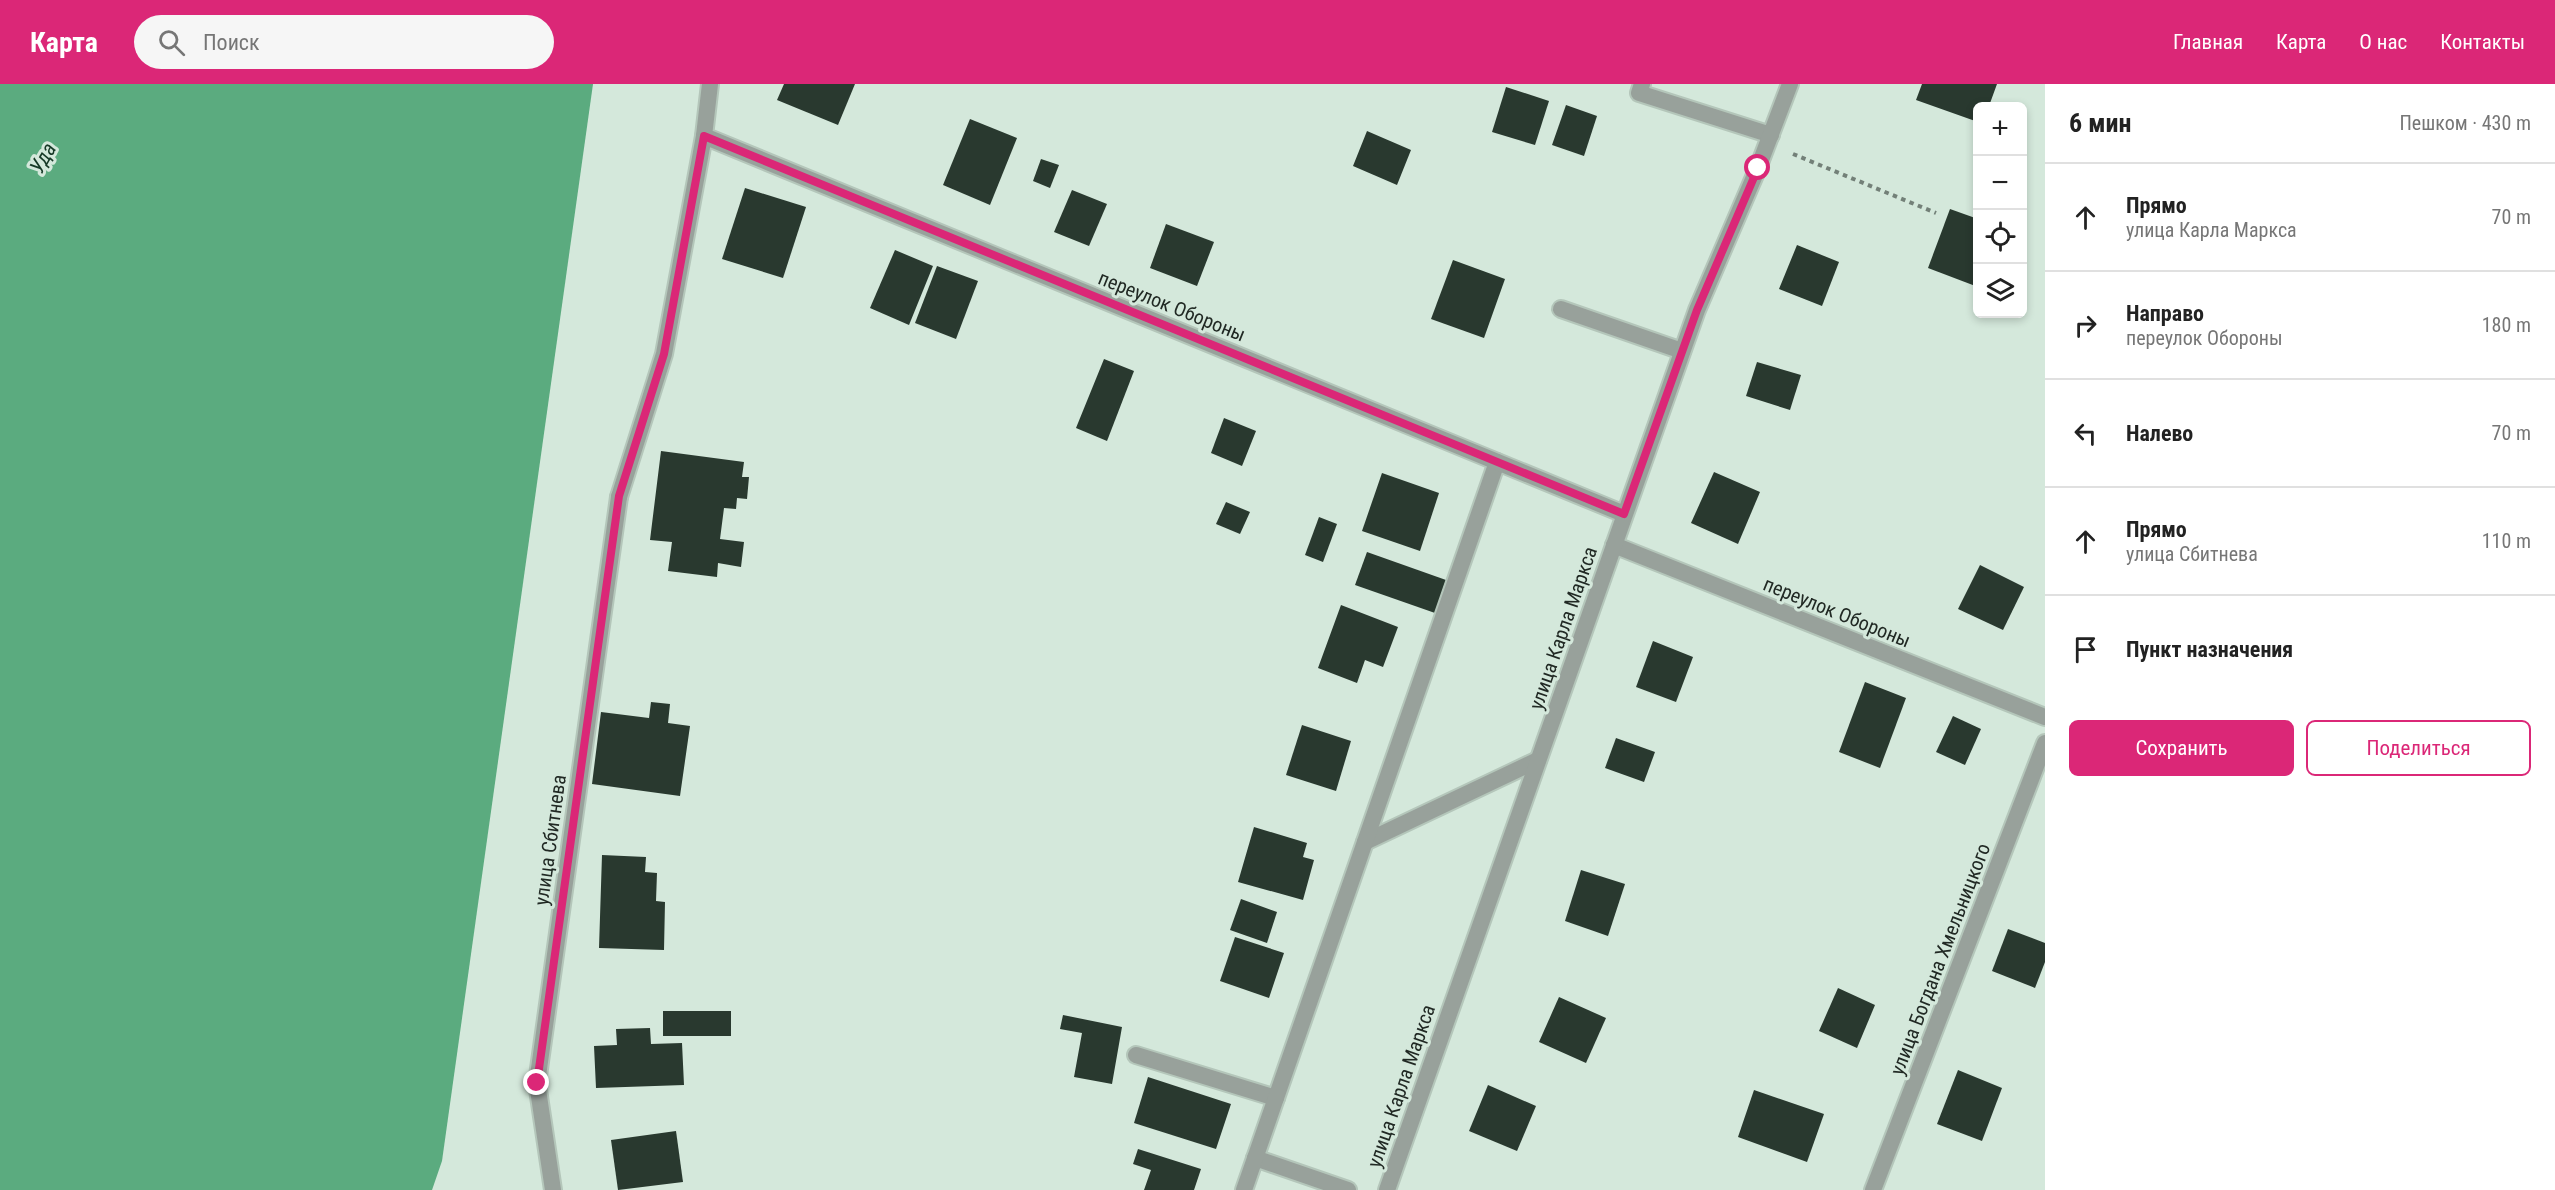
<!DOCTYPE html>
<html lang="ru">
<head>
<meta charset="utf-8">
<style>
	body { margin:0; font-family:"Roboto Condensed",sans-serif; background:#f6f6f6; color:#222 }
	.controls { position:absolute; right:18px; top:18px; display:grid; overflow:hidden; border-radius:9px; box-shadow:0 3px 9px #0003 }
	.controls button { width:54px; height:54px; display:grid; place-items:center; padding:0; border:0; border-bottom:2px solid #e0e0e0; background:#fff; color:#222; font:30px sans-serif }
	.stop { position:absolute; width:18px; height:18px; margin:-14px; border:4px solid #db2777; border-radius:50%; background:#fff }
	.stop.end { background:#db2777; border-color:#fff; box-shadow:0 2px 6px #0008 }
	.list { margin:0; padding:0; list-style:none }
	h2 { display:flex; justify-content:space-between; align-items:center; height:78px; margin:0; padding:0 24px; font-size:26px }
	h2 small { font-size:20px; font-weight:400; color:#767676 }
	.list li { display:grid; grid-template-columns:39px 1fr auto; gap:18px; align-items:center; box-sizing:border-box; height:108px; padding:0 24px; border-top:2px solid #e0e0e0 }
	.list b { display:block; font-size:22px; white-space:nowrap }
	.list p { margin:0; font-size:20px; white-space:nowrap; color:#767676 }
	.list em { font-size:20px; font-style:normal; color:#767676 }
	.actions { display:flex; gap:12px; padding:18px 24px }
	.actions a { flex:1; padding:14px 0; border:2px solid #db2777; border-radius:9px; text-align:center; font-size:21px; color:#db2777 }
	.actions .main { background:#db2777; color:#fff }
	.icon { flex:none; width:33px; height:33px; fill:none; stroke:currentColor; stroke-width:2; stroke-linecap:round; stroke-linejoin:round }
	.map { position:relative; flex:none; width:2045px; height:1106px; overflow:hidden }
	header { display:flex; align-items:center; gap:36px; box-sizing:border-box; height:84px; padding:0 30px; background:#db2777; color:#fff }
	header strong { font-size:28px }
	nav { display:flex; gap:33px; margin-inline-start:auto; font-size:21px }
	.search { width:420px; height:54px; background:#f6f6f6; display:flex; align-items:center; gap:15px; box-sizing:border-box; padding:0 21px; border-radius:33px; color:#767676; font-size:22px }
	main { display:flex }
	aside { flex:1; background:#fff }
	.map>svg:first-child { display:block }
</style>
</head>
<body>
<header>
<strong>Карта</strong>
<div class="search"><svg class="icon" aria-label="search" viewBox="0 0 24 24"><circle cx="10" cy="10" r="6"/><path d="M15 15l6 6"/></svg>Поиск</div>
<nav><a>Главная</a><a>Карта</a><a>О нас</a><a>Контакты</a></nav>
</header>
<main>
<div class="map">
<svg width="2045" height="1106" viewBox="0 0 2045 1106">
	<rect width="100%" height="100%" fill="#d4e8db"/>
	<!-- water -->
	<polygon fill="#5bab7f" points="0,0 593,0 442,1077 432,1106 0,1106"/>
	<!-- building -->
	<g fill="#29392f">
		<polygon points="784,0 855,0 838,41 777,16"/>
		<polygon points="1922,0 1997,0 1989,22 1978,22 1978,38 1916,16"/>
		<polygon points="1506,3 1549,17 1535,61 1492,48"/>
		<polygon points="1566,21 1597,32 1584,72 1552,61"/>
		<polygon points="970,35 1017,54 990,121 943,101"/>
		<polygon points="1367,47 1411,66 1397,101 1353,82"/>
		<polygon points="1041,75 1059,81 1050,104 1033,97"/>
		<polygon points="745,104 806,123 783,194 722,175"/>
		<polygon points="1072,106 1107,120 1089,162 1054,148"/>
		<polygon points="1950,125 1978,135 1978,203 1928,184"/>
		<polygon points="1166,140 1214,158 1197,202 1150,184"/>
		<polygon points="1797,161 1839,178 1822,222 1779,205"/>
		<polygon points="895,166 933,182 909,241 870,224"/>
		<polygon points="1453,176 1505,195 1484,254 1431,235"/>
		<polygon points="937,182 978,197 956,255 915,239"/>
		<polygon points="1104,275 1134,287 1107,357 1076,344"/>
		<polygon points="1757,278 1801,291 1790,326 1746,312"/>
		<polygon points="1224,334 1256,347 1242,382 1211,369"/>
		<polygon points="661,367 744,378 742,393 749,393 747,415 737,414 736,425 724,424 720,455 744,458 741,483 718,479 717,493 668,487 672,458 650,456"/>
		<polygon points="1714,388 1760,408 1738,460 1691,439"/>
		<polygon points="1382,389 1439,409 1420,467 1362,447"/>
		<polygon points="1226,418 1250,428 1240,450 1216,440"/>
		<polygon points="1319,433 1337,440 1323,478 1305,471"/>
		<polygon points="1367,468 1446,496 1435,529 1355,501"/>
		<polygon points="1980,481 2024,503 2003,546 1958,525"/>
		<polygon points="1341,521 1398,543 1383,583 1365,576 1357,599 1318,584"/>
		<polygon points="1653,557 1693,573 1676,618 1636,603"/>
		<polygon points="1865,598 1906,614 1880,684 1839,668"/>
		<polygon points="651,618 670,620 668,639 690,642 680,712 592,700 601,628 649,634"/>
		<polygon points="1953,632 1981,645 1965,681 1936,668"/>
		<polygon points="1302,641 1351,657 1336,707 1286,691"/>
		<polygon points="1616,654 1655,668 1644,698 1605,684"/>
		<polygon points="1254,743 1307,759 1303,773 1314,776 1303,816 1238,798"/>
		<polygon points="602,771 646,773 645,788 657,789 656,817 665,818 664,866 599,864"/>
		<polygon points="1581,786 1625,800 1608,852 1565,837"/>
		<polygon points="1241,815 1277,828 1267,859 1230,846"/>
		<polygon points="2008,845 2045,859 2045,878 2035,904 1992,887"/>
		<polygon points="1235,853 1284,869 1269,914 1220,897"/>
		<polygon points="1838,904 1875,921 1857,964 1819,947"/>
		<polygon points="1559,913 1606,934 1586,979 1539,958"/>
		<rect x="663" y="927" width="68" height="25"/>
		<polygon points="1063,931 1122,943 1112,1000 1074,993 1082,949 1060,945"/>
		<polygon points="650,944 651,960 682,959 684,1001 596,1004 594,962 617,961 616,945"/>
		<polygon points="1958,986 2002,1004 1982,1057 1937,1040"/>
		<polygon points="1148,993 1231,1020 1216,1065 1134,1039"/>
		<polygon points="1488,1001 1536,1022 1517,1067 1469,1047"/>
		<polygon points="1754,1006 1824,1030 1807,1078 1738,1053"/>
		<polygon points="676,1047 683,1098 618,1106 611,1056"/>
		<polygon points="1138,1065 1201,1085 1194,1106 1144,1106 1151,1086 1133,1080"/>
	</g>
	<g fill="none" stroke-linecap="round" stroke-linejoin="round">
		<!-- service casing -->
		<g stroke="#b4c6ba" stroke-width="20">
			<g id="service">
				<polyline points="1642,0 1639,9 1771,51"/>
				<polyline points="1561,225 1682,267"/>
				<polyline points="619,413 664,270 704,52"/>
				<polyline points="1365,758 1538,676"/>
				<polyline points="1136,971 1276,1014"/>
				<polyline points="1255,1074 1348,1106"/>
				<polyline points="1244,1106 1497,378"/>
			</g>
		</g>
		<!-- minor casing -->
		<g stroke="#b4c6ba" stroke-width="20">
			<g id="minor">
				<polyline points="710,0 704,52 1624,430"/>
				<polyline points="1614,461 2045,633"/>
				<polyline points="553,1106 537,999 619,413"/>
				<polyline points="1387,1106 1697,226 1758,84 1790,0"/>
				<polyline points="1873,1106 2045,659"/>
			</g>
		</g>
		<!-- path -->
		<polyline stroke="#738078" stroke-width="4" stroke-dasharray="4.5 4.5" stroke-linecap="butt" points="1793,70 1936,129"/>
		<!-- service -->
		<use href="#service" stroke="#98a19b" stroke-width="16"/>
		<!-- minor -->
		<use href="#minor" stroke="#98a19b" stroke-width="16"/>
	</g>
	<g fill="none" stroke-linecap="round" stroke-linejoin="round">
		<!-- route -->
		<polyline stroke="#db2777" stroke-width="8" points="537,999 619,412 664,270 704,52 1624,430 1697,226 1758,84"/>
	</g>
	<g text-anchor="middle" stroke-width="6" stroke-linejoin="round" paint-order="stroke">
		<!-- street labels -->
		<g font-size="20" fill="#212924" stroke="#d4e8db">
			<text transform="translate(1172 222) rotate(22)" y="7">переулок Обороны</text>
			<text transform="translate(1837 528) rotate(22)" y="7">переулок Обороны</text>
			<text transform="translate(1563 544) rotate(-71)" y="7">улица Карла Маркса</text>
			<text transform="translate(550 756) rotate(-82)" y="7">улица Сбитнева</text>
			<text transform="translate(1940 875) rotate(-69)" y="7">улица Богдана Хмельницкого</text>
			<text transform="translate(1401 1002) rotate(-71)" y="7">улица Карла Маркса</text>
		</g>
		<!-- water labels -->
		<g font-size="21" font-style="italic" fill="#163926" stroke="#d4e8db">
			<text transform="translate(43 74) rotate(-60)" y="7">Уда</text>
		</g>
	</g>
</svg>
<div class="controls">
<button>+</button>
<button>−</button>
<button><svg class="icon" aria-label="locate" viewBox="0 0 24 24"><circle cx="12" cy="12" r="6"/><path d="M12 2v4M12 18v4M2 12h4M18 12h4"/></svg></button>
<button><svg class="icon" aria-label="layers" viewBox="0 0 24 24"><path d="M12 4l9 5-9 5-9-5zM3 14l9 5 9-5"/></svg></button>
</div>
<div class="stop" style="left:1758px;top:84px"></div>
<div class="stop end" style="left:537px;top:999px"></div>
</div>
<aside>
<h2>6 мин<small>Пешком · 430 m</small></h2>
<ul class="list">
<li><svg class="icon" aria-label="ahead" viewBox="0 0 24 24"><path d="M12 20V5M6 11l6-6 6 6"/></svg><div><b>Прямо</b><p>улица Карла Маркса</p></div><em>70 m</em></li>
<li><svg class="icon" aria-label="right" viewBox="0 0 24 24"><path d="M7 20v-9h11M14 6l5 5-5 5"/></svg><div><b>Направо</b><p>переулок Обороны</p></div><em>180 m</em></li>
<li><svg class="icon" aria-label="left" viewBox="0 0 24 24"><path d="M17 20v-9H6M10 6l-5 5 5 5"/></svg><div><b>Налево</b></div><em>70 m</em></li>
<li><svg class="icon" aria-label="ahead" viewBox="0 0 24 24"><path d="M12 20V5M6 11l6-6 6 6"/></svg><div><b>Прямо</b><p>улица Сбитнева</p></div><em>110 m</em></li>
<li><svg class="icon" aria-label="arrive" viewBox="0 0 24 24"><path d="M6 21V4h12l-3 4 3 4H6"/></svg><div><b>Пункт назначения</b></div></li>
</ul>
<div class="actions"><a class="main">Сохранить</a><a>Поделиться</a></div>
</aside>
</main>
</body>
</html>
